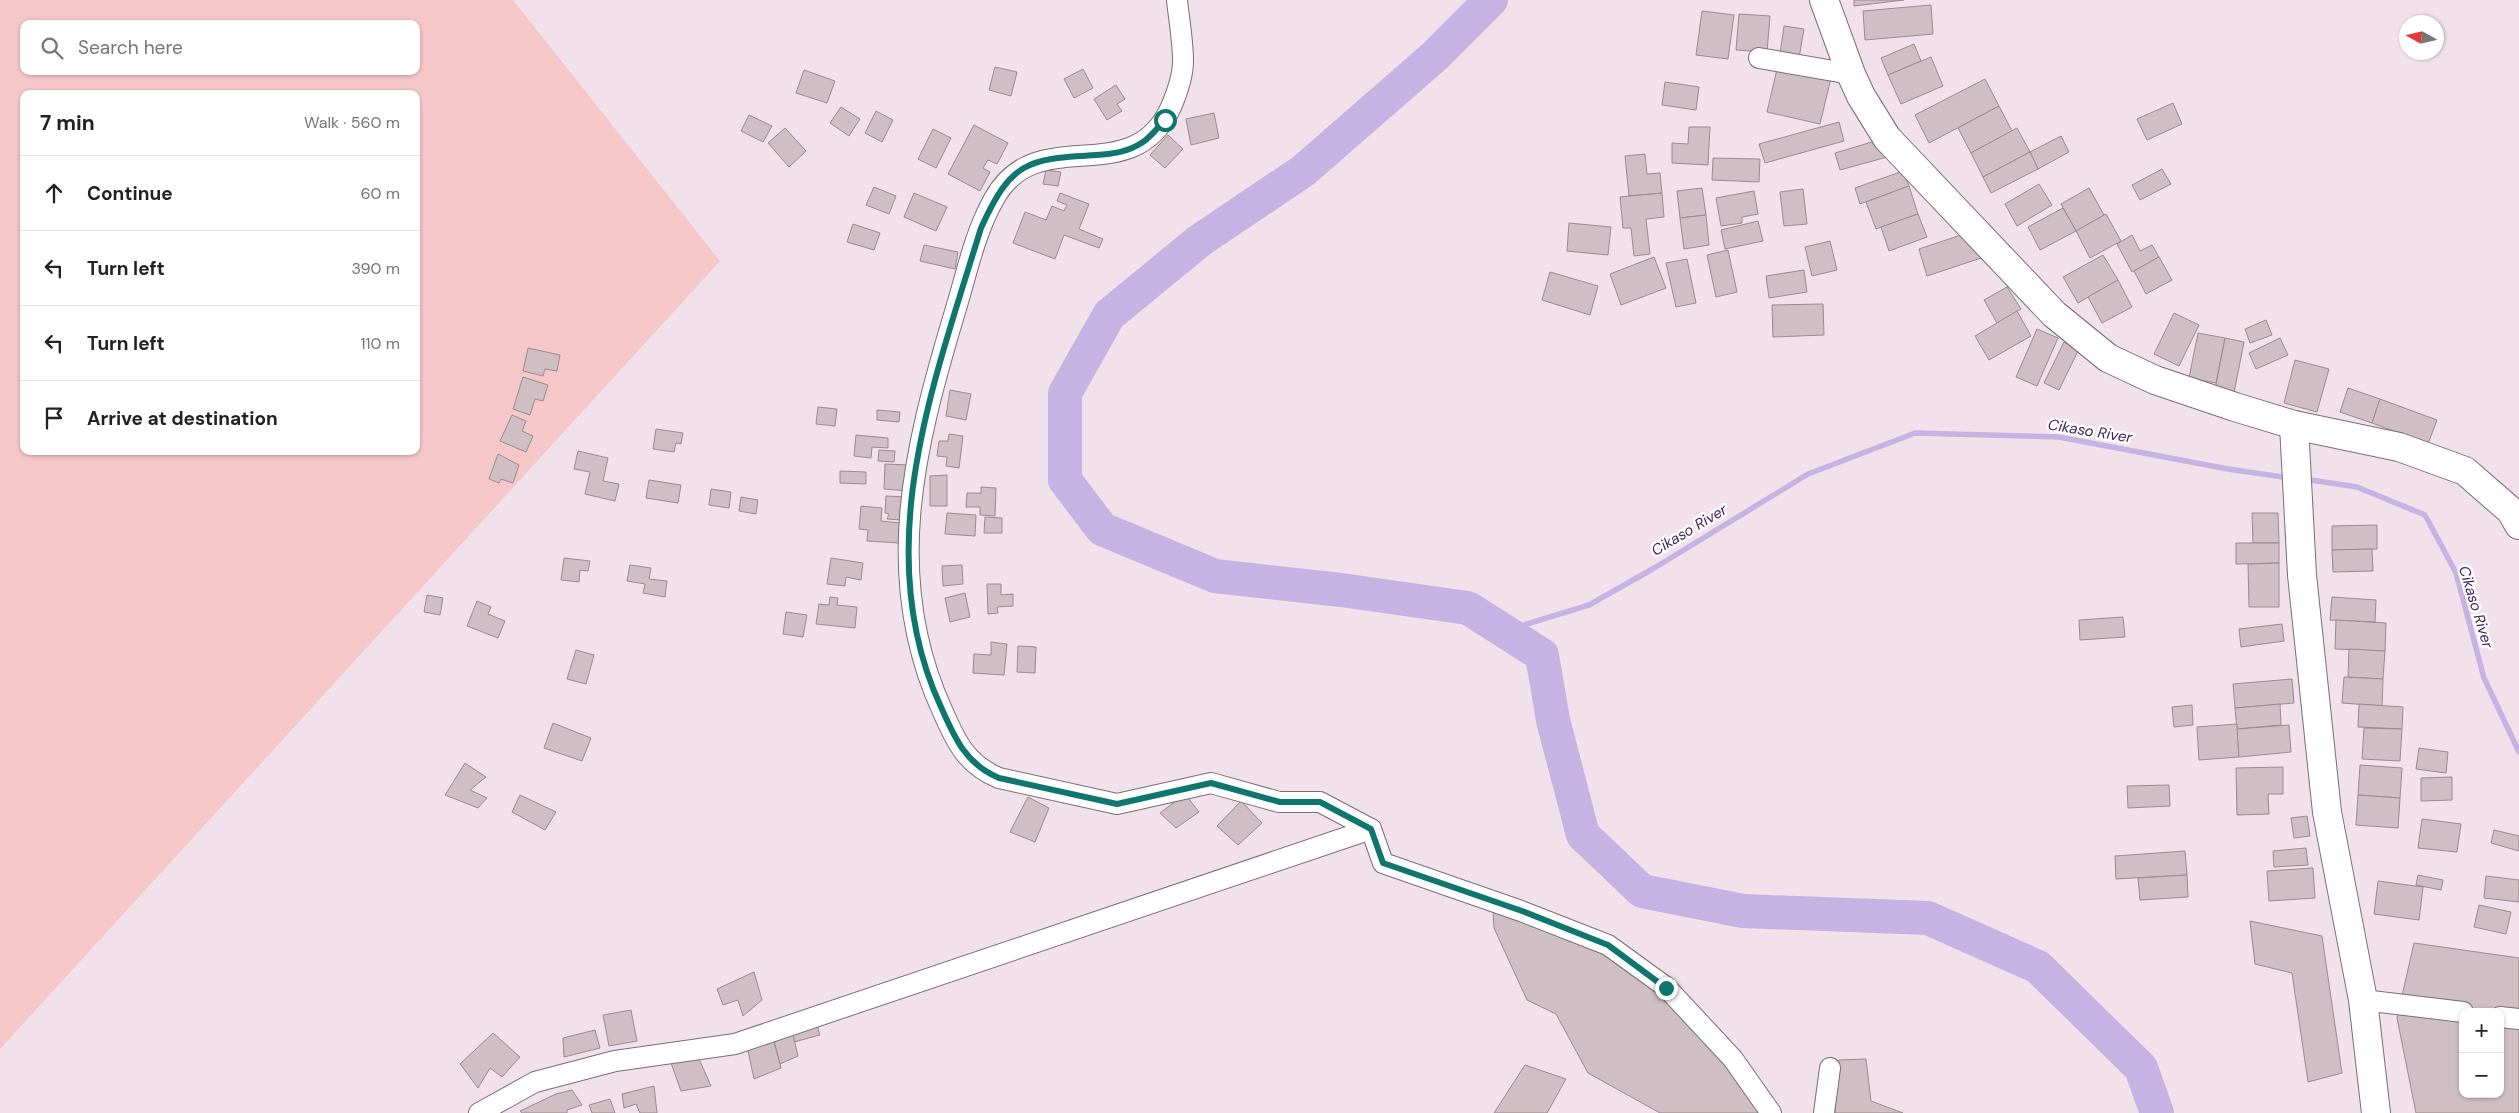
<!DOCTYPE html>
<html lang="en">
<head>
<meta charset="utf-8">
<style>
	body { margin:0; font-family:"DM Sans",sans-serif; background:#f2f2f2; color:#222 }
	.controls { position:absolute; right:15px; bottom:15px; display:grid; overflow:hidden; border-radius:10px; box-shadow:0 1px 4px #0004 }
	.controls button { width:45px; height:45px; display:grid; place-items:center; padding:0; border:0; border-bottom:1px solid #e0e0e0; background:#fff; color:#222; font:25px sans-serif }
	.compass { position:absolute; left:2399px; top:15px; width:45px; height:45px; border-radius:50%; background:#fff; box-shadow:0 1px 4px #0004; rotate:278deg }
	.stop { position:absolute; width:15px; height:15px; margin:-11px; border:4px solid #0f766e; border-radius:50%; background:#fff }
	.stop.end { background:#0f766e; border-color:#fff; box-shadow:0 1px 5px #0008 }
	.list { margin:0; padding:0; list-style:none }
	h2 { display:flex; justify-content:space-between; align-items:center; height:65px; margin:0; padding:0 20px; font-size:21px }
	h2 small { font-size:16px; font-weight:400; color:#767676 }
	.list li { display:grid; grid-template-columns:32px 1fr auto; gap:15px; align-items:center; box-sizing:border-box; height:75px; padding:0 20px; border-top:1px solid #e0e0e0 }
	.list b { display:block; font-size:19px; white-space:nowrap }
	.list em { font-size:16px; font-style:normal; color:#767676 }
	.icon { flex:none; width:28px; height:28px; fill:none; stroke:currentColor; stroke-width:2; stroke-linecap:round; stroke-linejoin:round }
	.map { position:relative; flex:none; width:2519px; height:1113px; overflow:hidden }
	.search { position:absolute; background:#fff; box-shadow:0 1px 4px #0004; left:20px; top:20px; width:400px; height:55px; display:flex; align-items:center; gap:12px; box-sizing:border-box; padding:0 18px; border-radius:10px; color:#767676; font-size:19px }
	.panel { position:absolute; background:#fff; box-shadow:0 1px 4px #0004; left:20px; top:90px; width:400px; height:365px; border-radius:10px }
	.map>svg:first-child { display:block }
</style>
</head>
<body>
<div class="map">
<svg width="2519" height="1113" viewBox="0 0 2519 1113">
	<rect width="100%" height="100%" fill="#f0e1ea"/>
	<!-- green -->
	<path fill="#f6c7c8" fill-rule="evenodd" d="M0,0H513L720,261L0,1049ZM24,24H416V71H24ZM24,94H416V451H24Z"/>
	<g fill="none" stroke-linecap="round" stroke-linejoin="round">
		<!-- stream -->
		<g stroke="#c5b4e3" stroke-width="5.5">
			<polyline points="2304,479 2357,487 2425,515 2456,573 2484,678 2519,752"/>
			<polyline points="1504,631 1589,605 1656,567 1808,474 1915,433 2059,437 2228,469 2290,478"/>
		</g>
		<!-- river -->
		<polyline stroke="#c5b4e3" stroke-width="34" points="1491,0 1436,55 1303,171 1199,241 1109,315 1065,393 1065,480 1102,529 1215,576 1341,590 1468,608 1542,655 1553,720 1583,835 1642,891 1743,911 1928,918 2038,967 2141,1068 2157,1113"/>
	</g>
	<!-- building -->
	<g fill="#cfbfc4" stroke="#9a8a8f" fill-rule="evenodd">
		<polygon points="1854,0 1904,0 1854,6"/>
		<polygon points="1931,5 1933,34 1865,40 1863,11"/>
		<polygon points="1702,11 1734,15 1728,59 1696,55"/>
		<polygon points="1739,14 1770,16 1767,52 1736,50"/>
		<polygon points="1784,26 1804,29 1799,58 1780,54"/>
		<polygon points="1914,44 1921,61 1888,75 1881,58"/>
		<polygon points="1931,57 1943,86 1901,104 1888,75"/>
		<polygon points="1778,65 1831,78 1820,124 1767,112"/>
		<polygon points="995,67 1017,72 1011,96 989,90"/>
		<polygon points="1083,69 1093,88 1074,98 1064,79"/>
		<polygon points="804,70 835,81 827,103 796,93"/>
		<polygon points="1985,79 1999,106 1929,143 1915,115"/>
		<polygon points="1665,82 1699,87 1696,110 1662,105"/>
		<polygon points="1116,85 1125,99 1117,104 1122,111 1107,120 1094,99"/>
		<polygon points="2173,103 2182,124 2147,140 2137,119"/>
		<polygon points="1999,106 2012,131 1971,153 1958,128"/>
		<polygon points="841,107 860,119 849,136 830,123"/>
		<polygon points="876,111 893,120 882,142 865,133"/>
		<polygon points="1214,113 1219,138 1191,145 1186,119"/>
		<polygon points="749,115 772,126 763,142 741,131"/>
		<polygon points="1839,122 1844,141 1765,163 1759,144"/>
		<polygon points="974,125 1008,143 997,164 988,160 983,168 990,172 980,191 948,174"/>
		<polygon points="1689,127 1710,127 1708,165 1672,163 1672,143 1688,144"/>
		<polygon points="785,128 806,151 789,167 768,143"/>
		<polygon points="2017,128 2030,152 1983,177 1971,153"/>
		<polygon points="933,129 951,138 936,168 918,159"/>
		<polygon points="1168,135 1183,149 1165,168 1150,155"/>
		<polygon points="2061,136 2069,152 2038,169 2030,152"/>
		<polygon points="1882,139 1887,157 1840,170 1835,153"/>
		<polygon points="2030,152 2038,169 1991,193 1983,177"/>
		<polygon points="1645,154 1647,174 1660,173 1662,193 1629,196 1625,156"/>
		<polygon points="1713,158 1760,159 1759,182 1712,180"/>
		<polygon points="2162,169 2171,184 2140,200 2132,185"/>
		<polygon points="1046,170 1061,172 1058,186 1043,184"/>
		<polygon points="1903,171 1909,186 1860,204 1855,188"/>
		<polygon points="2039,184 2052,205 2017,226 2005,204"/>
		<polygon points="1909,186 1918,214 1876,229 1866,202"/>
		<polygon points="874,187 896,196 889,214 866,205"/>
		<polygon points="1702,188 1706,215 1680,218 1677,191"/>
		<polygon points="2089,188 2104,215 2076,231 2061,204"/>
		<polygon points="1803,189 1807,224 1784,226 1780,192"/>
		<polygon points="1754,191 1758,214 1742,217 1742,223 1721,226 1716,198"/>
		<polygon points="914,193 947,207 936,231 904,217"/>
		<polygon points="1060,193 1089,204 1079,229 1103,239 1099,248 1064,235 1055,259 1013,243 1025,212 1046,220 1052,206 1064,211 1067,205 1057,201"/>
		<polygon points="1662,193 1664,217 1646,219 1650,254 1634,256 1631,228 1623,228 1620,197"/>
		<polygon points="2063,208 2076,231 2040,250 2028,227"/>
		<polygon points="1918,214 1927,237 1889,251 1881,227"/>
		<polygon points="2106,214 2121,241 2090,258 2076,231"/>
		<polygon points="1706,215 1709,245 1684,249 1680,218"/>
		<polygon points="1758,221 1763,241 1725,249 1721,230"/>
		<polygon points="1569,223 1611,227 1608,255 1567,251"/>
		<polygon points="853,224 880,233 874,250 847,242"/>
		<polygon points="1973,231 1981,258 1927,276 1919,249"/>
		<polygon points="2132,235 2140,251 2152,245 2159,257 2132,272 2117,244"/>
		<polygon points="1830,241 1837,270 1812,276 1805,247"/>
		<polygon points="924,245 958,252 955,269 920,261"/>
		<polygon points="1728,250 1737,292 1716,297 1707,255"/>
		<polygon points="2103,255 2118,280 2078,303 2063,277"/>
		<polygon points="1654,257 1666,288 1621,305 1610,274"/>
		<polygon points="2159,257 2172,280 2146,294 2134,271"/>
		<polygon points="1687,259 1696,303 1676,307 1666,263"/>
		<polygon points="1804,270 1807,292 1769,298 1766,276"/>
		<polygon points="1550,272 1598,286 1590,315 1542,300"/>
		<polygon points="2118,280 2132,307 2102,323 2088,297"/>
		<polygon points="2007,287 2021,309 1997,323 1984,300"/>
		<polygon points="1823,304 1824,335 1773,337 1772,305"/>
		<polygon points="2017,311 2031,336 1989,360 1975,336"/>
		<polygon points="2174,313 2199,325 2179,366 2154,354"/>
		<polygon points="2266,320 2272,335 2250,343 2245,329"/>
		<polygon points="2037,329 2058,338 2037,386 2016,377"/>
		<polygon points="2198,333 2225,338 2216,383 2189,378"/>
		<polygon points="2225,338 2244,342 2234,393 2215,390"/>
		<polygon points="2280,338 2288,355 2256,369 2249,353"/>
		<polygon points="2064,342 2079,349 2059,390 2044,383"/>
		<polygon points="528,348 560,355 557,371 545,369 543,376 523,371"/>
		<polygon points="2295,360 2329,369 2317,412 2284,403"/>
		<polygon points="523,377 548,385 543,401 535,399 530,415 513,409"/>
		<polygon points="2348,388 2380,399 2372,423 2340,412"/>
		<polygon points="950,390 971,394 966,420 946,416"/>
		<polygon points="2380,399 2437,420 2428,444 2372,423"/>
		<polygon points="818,407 837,409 835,426 816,424"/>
		<polygon points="877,410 900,412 899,422 877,420"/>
		<polygon points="512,415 526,421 522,431 533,436 526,452 500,441"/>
		<polygon points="656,429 683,433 681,444 676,443 674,452 653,449"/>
		<polygon points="949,434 963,436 959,468 946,466 947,457 937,456 939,441 948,441"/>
		<polygon points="856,435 888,438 888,448 872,447 871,458 854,456"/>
		<polygon points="879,450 895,451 894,462 878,461"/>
		<polygon points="578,451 608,458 603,481 619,484 615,501 585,494 590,472 574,469"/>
		<polygon points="498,454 519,465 513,483 501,479 499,483 489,479"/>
		<polygon points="885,464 910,465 909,491 884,489"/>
		<polygon points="840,471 866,472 866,484 840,483"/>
		<polygon points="947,475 947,506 930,506 930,476"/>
		<polygon points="649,480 681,485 678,503 646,498"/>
		<polygon points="981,487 996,488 995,516 980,515 980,507 966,507 967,493 981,493"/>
		<polygon points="711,489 731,492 729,508 709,505"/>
		<polygon points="886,496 908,497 902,520 887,519 889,514 885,513"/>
		<polygon points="741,497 758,500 756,514 739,511"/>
		<polygon points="861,506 882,508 881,521 901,523 899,543 867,541 868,530 859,529"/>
		<polygon points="947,513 976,515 975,536 945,534"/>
		<polygon points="2252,513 2278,513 2279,543 2253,543"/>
		<polygon points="985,517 1002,518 1002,533 984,533"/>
		<polygon points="2377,525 2377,549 2332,550 2332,526"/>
		<polygon points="2236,543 2279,543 2279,563 2236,564"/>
		<polygon points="2372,549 2373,571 2333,572 2332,550"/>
		<polygon points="564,558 590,561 588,571 580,570 579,582 561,580"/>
		<polygon points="831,558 863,563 861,580 846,577 845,586 827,584"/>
		<polygon points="2279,563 2279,607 2249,607 2248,564"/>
		<polygon points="630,565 651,568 649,579 667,581 665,597 643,593 645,584 627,581"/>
		<polygon points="962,565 963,584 943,586 942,566"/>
		<polygon points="987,584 1001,584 1001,595 1013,594 1013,606 997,607 998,613 988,614"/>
		<polygon points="965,593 970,617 950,622 945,598"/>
		<polygon points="427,595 443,598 440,615 424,612"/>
		<polygon points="830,597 838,598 837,605 857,607 855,628 816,624 819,604 829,605"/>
		<polygon points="2332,597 2376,600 2375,622 2330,620"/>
		<polygon points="477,601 491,607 488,614 505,621 498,638 467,626"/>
		<polygon points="786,612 807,615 803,637 783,634"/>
		<polygon points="2123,617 2125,637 2080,640 2079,620"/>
		<polygon points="2336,620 2386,623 2385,651 2335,649"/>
		<polygon points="2282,624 2284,641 2241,647 2239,629"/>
		<polygon points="991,642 1007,644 1004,675 973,673 974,654 991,655"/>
		<polygon points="1018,646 1036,647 1035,673 1017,672"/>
		<polygon points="2349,649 2385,651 2383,679 2348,677"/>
		<polygon points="576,650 594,655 586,684 567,679"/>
		<polygon points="2344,677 2383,679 2382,706 2342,703"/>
		<polygon points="2292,679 2294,703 2235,708 2233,684"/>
		<polygon points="2280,704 2281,725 2237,729 2235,708"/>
		<polygon points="2359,704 2403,707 2402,729 2358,727"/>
		<polygon points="2192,705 2193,725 2174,727 2172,707"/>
		<polygon points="553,723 591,738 582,761 544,748"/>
		<polygon points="2237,724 2239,757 2199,760 2197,727"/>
		<polygon points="2289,725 2291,752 2239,757 2237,729"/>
		<polygon points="2364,728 2402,729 2400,761 2362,759"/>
		<polygon points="2419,748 2448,752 2446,773 2416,769"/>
		<polygon points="465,763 486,777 470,790 487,798 478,808 445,795"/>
		<polygon points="2360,765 2402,768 2400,798 2358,795"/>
		<polygon points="2283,767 2283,794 2268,794 2269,814 2237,815 2236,768"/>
		<polygon points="2452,777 2452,800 2421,801 2421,778"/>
		<polygon points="2169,785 2170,806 2128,808 2127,786"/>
		<polygon points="1185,794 1199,812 1176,828 1160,813"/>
		<polygon points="520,795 556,812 545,830 512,812"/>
		<polygon points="2358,795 2400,798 2398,828 2356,825"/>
		<polygon points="1028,797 1049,808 1035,842 1010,832"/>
		<polygon points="1241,801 1262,823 1238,845 1217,826"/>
		<polygon points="2307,816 2310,836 2294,838 2291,818"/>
		<polygon points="2422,819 2461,824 2457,852 2418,848"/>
		<polygon points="2494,830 2519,836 2519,851 2491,843"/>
		<polygon points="2306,848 2308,865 2274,867 2273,851"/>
		<polygon points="2185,851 2187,875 2116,879 2115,856"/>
		<polygon points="2313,868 2315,898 2269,901 2267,871"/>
		<polygon points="2187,875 2188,897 2140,900 2138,878"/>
		<polygon points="2418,875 2443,880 2441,890 2416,885"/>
		<polygon points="2486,876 2519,880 2519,902 2484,898"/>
		<polygon points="2378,881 2423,887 2419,920 2374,914"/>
		<polygon points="2479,905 2511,912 2506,934 2474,927"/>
		<polygon points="1493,909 1642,970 1768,1113 1660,1113 1588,1073 1556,1014 1527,1000 1494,928"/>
		<polygon points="2250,921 2322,936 2342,1073 2308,1082 2292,973 2255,964"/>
		<path d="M2414,943L2519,958V1113H2416L2397,1018ZM2463,1012H2500V1094H2463Z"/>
		<polygon points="754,972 762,1000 743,1016 738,1000 723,1005 717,989"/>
		<polygon points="631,1010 637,1041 609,1046 603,1015"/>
		<polygon points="816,1022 820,1035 794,1042 792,1031"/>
		<polygon points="595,1030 600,1048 564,1057 563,1038"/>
		<polygon points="792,1031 798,1056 780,1064 773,1038"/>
		<polygon points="493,1033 520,1057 502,1077 490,1068 478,1088 460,1064"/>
		<polygon points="773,1038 781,1068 754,1079 747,1046"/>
		<polygon points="696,1052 711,1086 681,1091 670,1060"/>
		<polygon points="1866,1059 1871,1101 1903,1113 1835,1113 1839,1060"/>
		<polygon points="1525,1065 1566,1079 1547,1113 1494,1113"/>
		<polygon points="654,1086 657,1113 640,1113 636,1104 624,1108 622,1094"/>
		<polygon points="572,1090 582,1105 567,1110 567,1113 522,1113 520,1111 556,1094"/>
		<polygon points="610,1099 615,1113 592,1113 589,1105"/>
	</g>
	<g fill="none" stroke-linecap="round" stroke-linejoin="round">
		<!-- street casing -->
		<g stroke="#7a6d76" stroke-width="22">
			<g id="street">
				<path d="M1177,0C1179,20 1183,41 1183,61C1183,76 1177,93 1171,107C1132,193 1037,120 994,199C974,234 966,277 954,315C914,449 881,578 943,712C956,742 967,765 999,778L1117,804L1211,783L1279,802H1320L1371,829L1383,863L1521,911L1608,945L1666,987L1733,1059L1771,1113"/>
				<polyline points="1759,58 1851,74"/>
				<polyline points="2363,1000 2463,1012"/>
				<polyline points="2500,1017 2519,1019"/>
				<polyline points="479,1113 535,1082 615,1061 735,1044 1371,829"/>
				<polyline points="1824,1113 1830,1068"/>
			</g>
		</g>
		<!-- secondary casing -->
		<g stroke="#7a6d76" stroke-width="30">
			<g id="secondary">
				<polyline points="1824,0 1851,74 1861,96 1887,138 2054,314 2108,358 2155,380 2235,407 2294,425 2399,447 2465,471 2511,511 2519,525"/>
				<polyline points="2294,425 2302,575 2327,812 2363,1000 2376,1113"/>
			</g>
		</g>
		<!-- street -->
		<use href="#street" stroke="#fff" stroke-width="20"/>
		<!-- secondary -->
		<use href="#secondary" stroke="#fff" stroke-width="28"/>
	</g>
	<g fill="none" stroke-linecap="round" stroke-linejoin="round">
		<!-- route -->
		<path stroke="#0f766e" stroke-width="6" d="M1165,120C1158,127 1151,137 1143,142C1128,152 1113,154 1096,155C1026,159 1011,162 981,228C934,382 868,550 941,707C955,739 966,764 999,778L1117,804L1211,783L1280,802H1320L1371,829L1383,863L1522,911L1608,945L1666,988"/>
	</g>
	<g text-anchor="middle" stroke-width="5" stroke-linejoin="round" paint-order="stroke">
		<!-- water labels -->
		<g font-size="15" font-style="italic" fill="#3d255d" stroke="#fff">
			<text transform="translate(2090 431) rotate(9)" y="5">Cikaso River</text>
			<text transform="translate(1689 530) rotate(-31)" y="5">Cikaso River</text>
			<text transform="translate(2476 607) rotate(73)" y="5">Cikaso River</text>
		</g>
	</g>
</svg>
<div class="controls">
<button>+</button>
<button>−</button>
</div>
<svg class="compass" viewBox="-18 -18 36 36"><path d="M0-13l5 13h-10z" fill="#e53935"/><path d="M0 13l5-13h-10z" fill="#767676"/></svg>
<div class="stop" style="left:1165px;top:120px"></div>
<div class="stop end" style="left:1666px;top:988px"></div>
<div class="search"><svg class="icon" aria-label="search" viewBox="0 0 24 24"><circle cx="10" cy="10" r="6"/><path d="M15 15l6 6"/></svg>Search here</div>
<section class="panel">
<h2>7 min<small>Walk · 560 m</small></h2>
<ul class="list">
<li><svg class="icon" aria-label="ahead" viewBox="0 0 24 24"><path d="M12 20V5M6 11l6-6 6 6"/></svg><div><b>Continue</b></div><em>60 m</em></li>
<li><svg class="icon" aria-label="left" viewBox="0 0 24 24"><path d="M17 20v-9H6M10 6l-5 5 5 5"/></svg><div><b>Turn left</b></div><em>390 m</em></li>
<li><svg class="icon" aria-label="left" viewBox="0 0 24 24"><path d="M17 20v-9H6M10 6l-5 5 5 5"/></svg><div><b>Turn left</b></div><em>110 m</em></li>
<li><svg class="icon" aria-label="arrive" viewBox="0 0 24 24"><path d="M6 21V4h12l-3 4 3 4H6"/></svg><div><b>Arrive at destination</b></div></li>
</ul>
</section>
</div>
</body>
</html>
